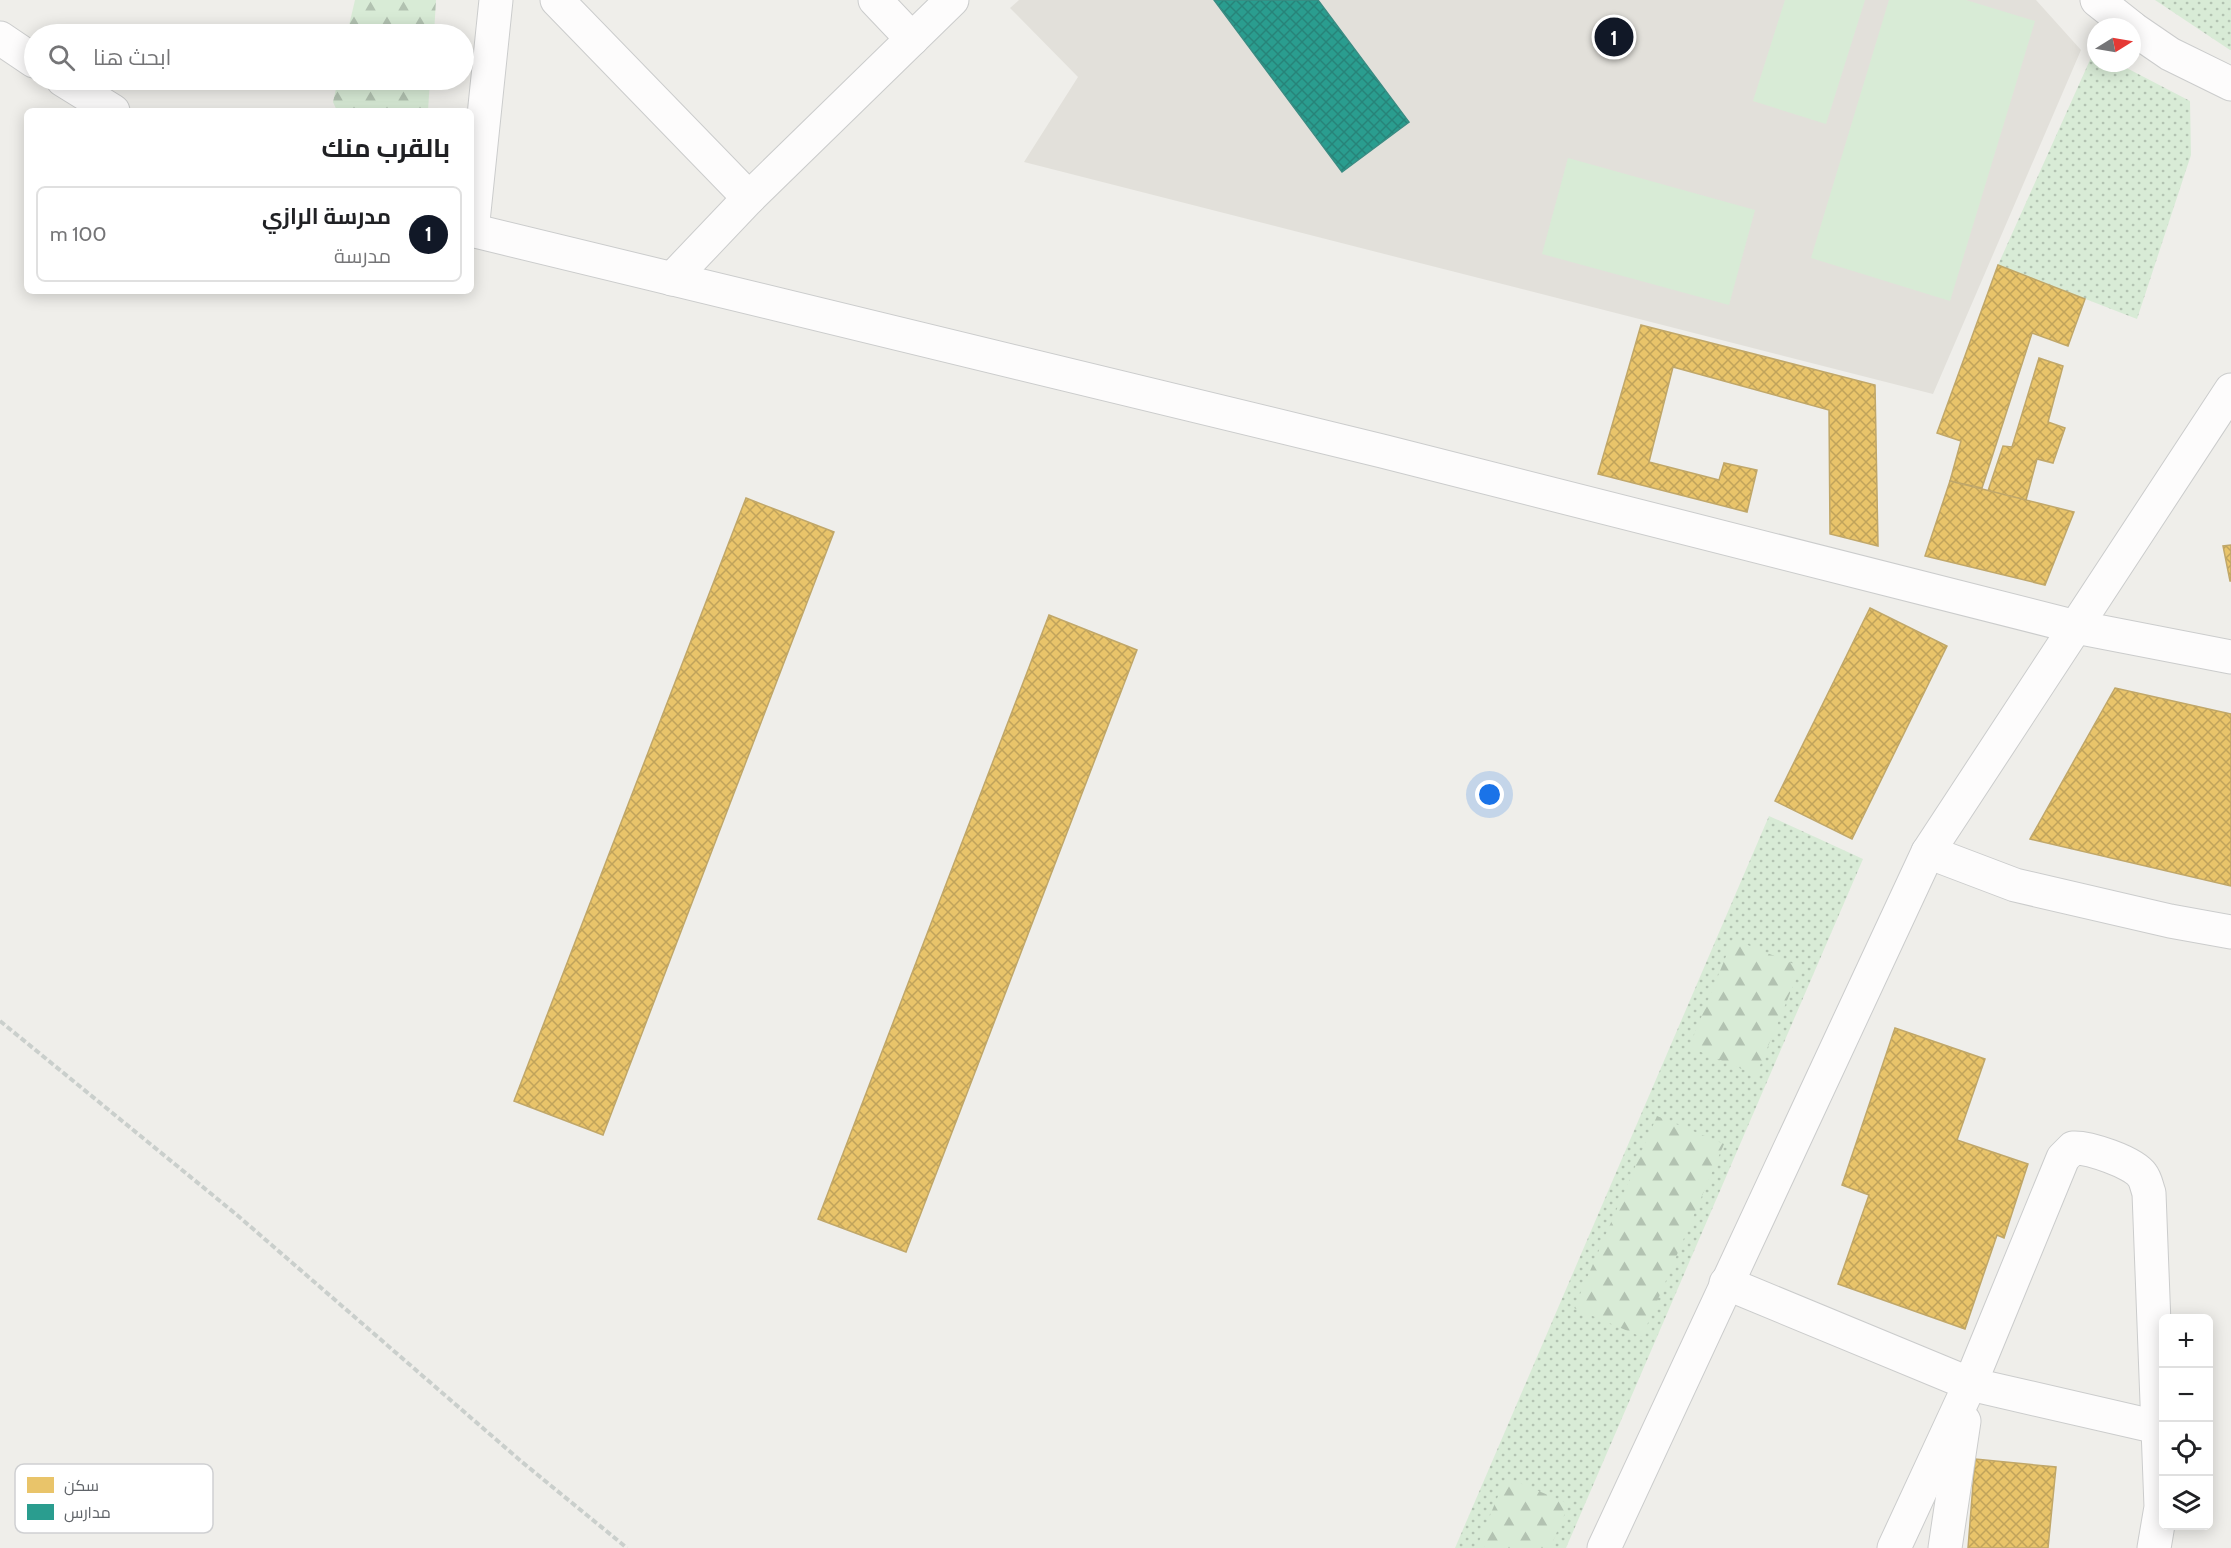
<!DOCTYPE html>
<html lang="ar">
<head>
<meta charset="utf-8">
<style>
	body { margin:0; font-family:Cabin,Cairo,sans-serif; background:#f6f6f6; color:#202124; direction:rtl }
	.controls { position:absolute; right:18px; bottom:18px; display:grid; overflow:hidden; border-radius:9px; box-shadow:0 3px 15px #0003 }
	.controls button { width:54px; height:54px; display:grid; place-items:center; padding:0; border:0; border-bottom:2px solid #e0e0e0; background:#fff; color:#202124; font:30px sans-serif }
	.compass { position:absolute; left:2087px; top:18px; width:54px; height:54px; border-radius:50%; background:#fff; box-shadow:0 3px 15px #0003; rotate:79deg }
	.you { position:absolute; left:1490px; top:795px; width:21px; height:21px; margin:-15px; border:4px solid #fff; border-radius:50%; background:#1a73e8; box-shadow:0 0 0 9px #1a73e833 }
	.badge { display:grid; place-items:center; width:39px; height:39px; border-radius:50%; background:#111827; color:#fff; font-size:20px; font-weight:700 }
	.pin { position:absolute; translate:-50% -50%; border:3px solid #fff; box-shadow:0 2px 6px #0006 }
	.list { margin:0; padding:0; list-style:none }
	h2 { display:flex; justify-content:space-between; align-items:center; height:78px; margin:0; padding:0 24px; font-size:26px }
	h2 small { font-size:20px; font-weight:400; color:#757577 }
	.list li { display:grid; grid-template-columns:39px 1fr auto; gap:18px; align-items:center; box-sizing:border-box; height:96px; margin:0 12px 12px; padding:0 12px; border:2px solid #e0e0e0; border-radius:9px }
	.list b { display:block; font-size:22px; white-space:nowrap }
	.list p { margin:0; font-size:20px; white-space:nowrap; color:#757577 }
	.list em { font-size:20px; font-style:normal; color:#757577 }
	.icon { flex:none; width:33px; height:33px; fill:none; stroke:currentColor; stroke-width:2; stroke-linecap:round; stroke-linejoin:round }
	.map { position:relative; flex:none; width:2231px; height:1548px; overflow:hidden; direction:ltr }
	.search { position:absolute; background:#fff; box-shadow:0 3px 15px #0003; left:24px; top:24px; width:450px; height:66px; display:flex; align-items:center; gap:15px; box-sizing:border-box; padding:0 21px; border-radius:33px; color:#757577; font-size:22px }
	.panel { position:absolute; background:#fff; box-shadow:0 3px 15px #0003; left:24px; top:108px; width:450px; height:186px; border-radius:9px; direction:rtl }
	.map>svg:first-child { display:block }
</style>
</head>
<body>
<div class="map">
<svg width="2231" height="1548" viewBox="0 0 2231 1548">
	<defs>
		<pattern id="grass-dots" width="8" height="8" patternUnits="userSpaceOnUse" patternTransform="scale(1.5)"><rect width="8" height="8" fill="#d8ebd6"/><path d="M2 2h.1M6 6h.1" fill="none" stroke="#b2c2b1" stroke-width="1.8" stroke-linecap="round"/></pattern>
		<pattern id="forest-firs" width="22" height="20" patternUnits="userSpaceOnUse" patternTransform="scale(1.5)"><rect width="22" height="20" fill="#d8ebd6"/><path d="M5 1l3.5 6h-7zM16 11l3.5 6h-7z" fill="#b2c2b1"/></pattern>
		<pattern id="homes-cross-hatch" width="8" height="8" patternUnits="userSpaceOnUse" patternTransform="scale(1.5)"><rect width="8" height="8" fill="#e9c46a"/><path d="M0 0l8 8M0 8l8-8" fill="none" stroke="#c0a35b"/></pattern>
		<pattern id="schools-cross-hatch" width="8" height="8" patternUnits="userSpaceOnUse" patternTransform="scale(1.5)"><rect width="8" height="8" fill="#2a9d8f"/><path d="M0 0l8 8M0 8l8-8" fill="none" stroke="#278479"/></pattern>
	</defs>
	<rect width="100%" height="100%" fill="#efeeea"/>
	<!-- education -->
	<polygon fill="#e2e0da" points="1019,0 2036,0 2081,50 1933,394 1024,162 1078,77 1010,8"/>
	<!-- grass -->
	<g fill="url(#grass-dots)">
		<polygon points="2155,0 2231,0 2231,50 2230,50"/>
		<polygon points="2094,51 2096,63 2117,63 2190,101 2191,155 2137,319 1998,265"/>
		<polygon points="1769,816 1863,859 1566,1548 1455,1548"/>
	</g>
	<!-- forest -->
	<g fill="url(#forest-firs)">
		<polygon points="355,0 436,0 434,34 347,34"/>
		<polygon points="338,80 430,80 428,111 337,111 333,102"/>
		<polygon points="1733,939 1801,967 1756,1075 1689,1047"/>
		<polygon points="1657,1116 1724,1144 1642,1337 1574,1308"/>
		<polygon points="1506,1477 1569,1504 1550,1548 1488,1548 1478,1544"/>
	</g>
	<!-- park -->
	<g fill="#d8ebd6">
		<polygon points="1785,0 1865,0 1826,124 1753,101"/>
		<polygon points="1889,0 1966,0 2035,21 1950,301 1811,258"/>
		<polygon points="1568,158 1755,210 1729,305 1542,254"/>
	</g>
	<!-- homes -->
	<g fill="url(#homes-cross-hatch)" stroke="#c0a769" stroke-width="1.5">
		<polygon points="1998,265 2085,299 2068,346 2032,333 1982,488 1950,481 1961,441 1937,433"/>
		<polygon points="1641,325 1875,385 1878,546 1830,534 1829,410 1673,367 1649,462 1719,480 1724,463 1757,470 1747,512 1598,474"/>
		<polygon points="2039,358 2063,366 2048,422 2065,428 2053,463 2037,459 2026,500 1988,491 2003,446 2012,447"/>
		<polygon points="1950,481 2074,512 2045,585 1925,556"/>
		<polygon points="746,498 834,532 603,1135 514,1101"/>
		<polygon points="2231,545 2231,581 2230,581 2223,546"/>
		<polygon points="1870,608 1947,646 1852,839 1775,801"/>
		<polygon points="1049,615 1137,650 906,1252 818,1219"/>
		<polygon points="2115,688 2231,714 2231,886 2030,839"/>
		<polygon points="1895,1028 1985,1059 1957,1140 2028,1164 2004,1238 1997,1235 1965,1329 1838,1284 1869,1195 1842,1185"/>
		<polygon points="1975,1459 2056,1467 2048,1548 1968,1548"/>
	</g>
	<!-- schools -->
	<polygon fill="url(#schools-cross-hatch)" stroke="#3a8c83" stroke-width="1.5" points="1214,0 1318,0 1409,122 1342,172"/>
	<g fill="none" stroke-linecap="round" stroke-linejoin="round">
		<!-- minor casing -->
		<g stroke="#cbcccc" stroke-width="35">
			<g id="minor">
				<polyline points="557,0 749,198"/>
				<polyline points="875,0 912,39"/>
				<polyline points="2097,0 2131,27"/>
				<polyline points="2132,28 2170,54 2231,84"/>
				<polyline points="0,38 34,61"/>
				<polyline points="63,80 113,111"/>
				<polyline points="471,230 1382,451 2076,627 2231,657"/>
				<polyline points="472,231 496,0"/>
				<polyline points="672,279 749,198 952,0"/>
				<polyline points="1928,852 2015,885 2170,921 2231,932"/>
				<polyline points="1726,1283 1970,1384 2157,1427"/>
				<polyline points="1604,1548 1928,852 2231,390"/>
				<path d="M1894,1548L1970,1384L2063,1158L2073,1148C2088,1147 2133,1162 2142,1175C2146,1180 2147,1188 2149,1193L2161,1507L2154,1548"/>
				<polyline points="1945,1548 1964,1421"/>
			</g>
		</g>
		<!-- path -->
		<polyline stroke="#cacfcc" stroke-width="4" stroke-dasharray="6 3" stroke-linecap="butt" points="0,1021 237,1215 522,1462 627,1548"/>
		<!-- minor -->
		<use href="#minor" stroke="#fdfcfc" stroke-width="33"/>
	</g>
	<!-- legend -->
	<rect x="15" y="1464" width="198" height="69" rx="9" fill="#fff" stroke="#cfd0d2" stroke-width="1.5"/>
	<rect x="27" y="1477" width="27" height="16" fill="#e9c46a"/>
	<rect x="27" y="1504" width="27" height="16" fill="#2a9d8f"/>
	<g font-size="16" fill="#5f6368">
		<text x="64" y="1491">سكن</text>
		<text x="64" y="1518">مدارس</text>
	</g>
</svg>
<div class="controls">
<button>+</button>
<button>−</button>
<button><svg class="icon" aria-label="locate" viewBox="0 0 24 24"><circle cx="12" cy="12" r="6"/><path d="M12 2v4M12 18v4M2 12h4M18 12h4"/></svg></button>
<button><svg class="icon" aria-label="layers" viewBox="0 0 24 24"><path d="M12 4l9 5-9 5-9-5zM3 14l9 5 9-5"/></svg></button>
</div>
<svg class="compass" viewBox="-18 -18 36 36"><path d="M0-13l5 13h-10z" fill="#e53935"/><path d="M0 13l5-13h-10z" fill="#757577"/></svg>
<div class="you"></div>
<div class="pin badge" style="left:1614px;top:37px">1</div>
<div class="search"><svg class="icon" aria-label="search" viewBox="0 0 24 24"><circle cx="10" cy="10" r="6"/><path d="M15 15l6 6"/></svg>ابحث هنا</div>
<section class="panel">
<h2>بالقرب منك<small></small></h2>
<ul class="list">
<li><span class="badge">1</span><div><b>مدرسة الرازي</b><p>مدرسة</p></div><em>100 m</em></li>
</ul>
</section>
</div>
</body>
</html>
